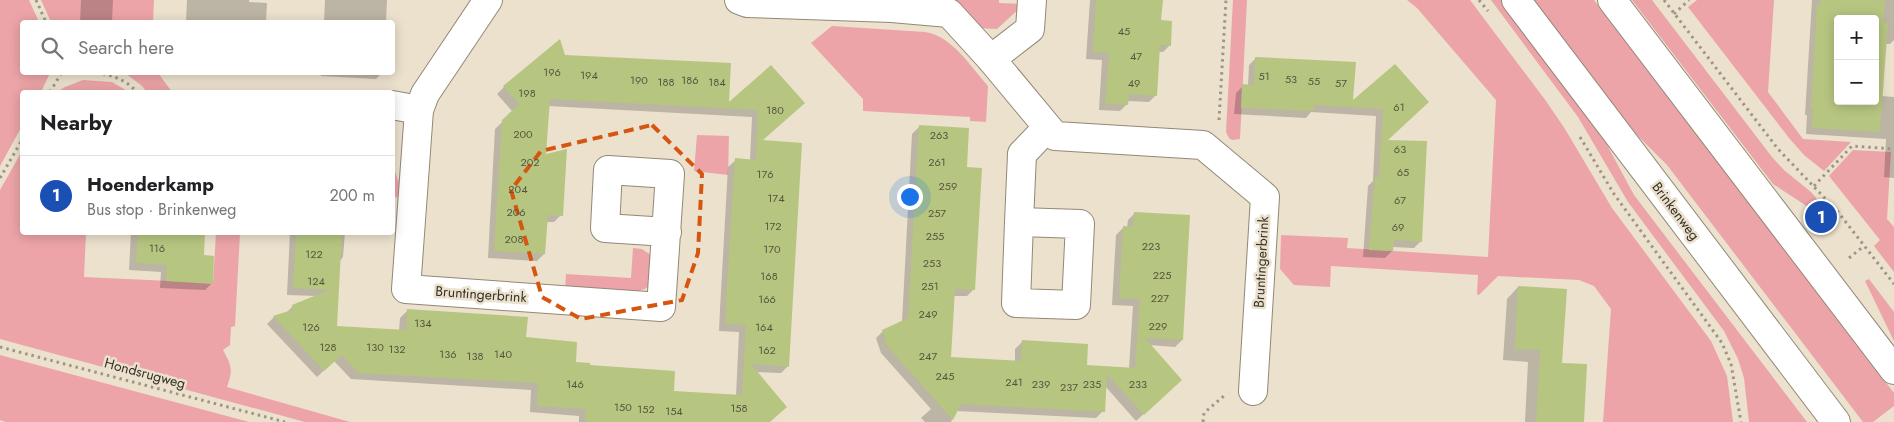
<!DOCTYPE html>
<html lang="en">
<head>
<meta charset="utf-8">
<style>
	body { margin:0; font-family:Jost,sans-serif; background:#f6f6f6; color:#202124 }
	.controls { position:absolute; right:15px; top:15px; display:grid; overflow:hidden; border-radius:5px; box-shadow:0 2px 12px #0003 }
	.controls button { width:45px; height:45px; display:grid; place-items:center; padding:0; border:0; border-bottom:1px solid #e0e0e0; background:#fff; color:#202124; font:25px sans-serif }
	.you { position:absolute; left:909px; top:196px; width:18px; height:18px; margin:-12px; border:4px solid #fff; border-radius:50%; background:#1a73e8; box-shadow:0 0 0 8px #1a73e833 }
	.badge { display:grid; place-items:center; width:32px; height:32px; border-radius:50%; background:#1952a3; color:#fff; font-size:16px; font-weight:700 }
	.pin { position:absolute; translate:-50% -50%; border:2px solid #fff; box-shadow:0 1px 5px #0006 }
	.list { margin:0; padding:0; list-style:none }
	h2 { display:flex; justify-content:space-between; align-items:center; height:65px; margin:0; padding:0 20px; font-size:21px }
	h2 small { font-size:16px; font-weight:400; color:#757577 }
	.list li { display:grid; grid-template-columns:32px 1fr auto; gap:15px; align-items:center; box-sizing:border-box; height:80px; padding:0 20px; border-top:1px solid #e0e0e0 }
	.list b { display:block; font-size:19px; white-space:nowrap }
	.list p { margin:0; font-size:16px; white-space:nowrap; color:#757577 }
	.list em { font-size:16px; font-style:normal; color:#757577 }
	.icon { flex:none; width:28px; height:28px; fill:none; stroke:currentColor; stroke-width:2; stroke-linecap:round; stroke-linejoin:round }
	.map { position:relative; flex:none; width:1894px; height:422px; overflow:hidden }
	.search { position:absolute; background:#fff; box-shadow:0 2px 12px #0003; left:20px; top:20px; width:375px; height:55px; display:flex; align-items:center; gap:12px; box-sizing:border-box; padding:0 18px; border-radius:5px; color:#757577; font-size:19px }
	.panel { position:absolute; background:#fff; box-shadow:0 2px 12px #0003; left:20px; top:90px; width:375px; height:145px; border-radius:5px }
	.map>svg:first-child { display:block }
</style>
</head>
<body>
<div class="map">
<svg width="1894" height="422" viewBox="0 0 1894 422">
	<rect width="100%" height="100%" fill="#ebe1cd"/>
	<!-- green -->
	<g fill="#eca4a8">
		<polygon points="0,0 29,0 39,22 22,22 22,72 50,73 41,92 22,92 22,126 0,166"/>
		<polygon points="41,0 154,0 153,22 51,22"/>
		<polygon points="933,0 999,0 999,3 1022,4 1021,7 997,29 978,28 955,1"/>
		<polygon points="1233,0 1247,0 1240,139 1232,140 1229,138 1226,132"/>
		<polygon points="1407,0 1470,0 1546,101 1565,129 1612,208 1711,341 1727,376 1733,422 1603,422 1611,309 1594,286 1579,280 1498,276 1479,295 1477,294 1478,275 1331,266 1330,287 1294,285 1280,269 1281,235 1348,238 1347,248 1488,257 1496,100 1417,8"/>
		<polygon points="1491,0 1506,0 1585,104 1634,195 1807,422 1749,422 1744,378 1738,359 1724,331 1628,202 1578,117"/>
		<polygon points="1525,0 1594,0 1894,393 1894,406 1873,422 1863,422 1667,165 1606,104"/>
		<polygon points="1632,0 1652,0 1772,157 1784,170 1811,192 1829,213 1820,220 1808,207 1773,184"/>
		<polygon points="1697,0 1774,0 1768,92 1803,139 1851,142 1824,171 1804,155 1789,138 1688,7"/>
		<path d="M832,26L925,32C951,35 971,67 988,86L986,122L970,121V117L863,111V99L811,43Z"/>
		<polygon points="125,73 158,73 172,92 147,92 142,86"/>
		<polygon points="83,80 112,82 129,92 57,92 65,87"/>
		<polygon points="697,135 729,136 728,175 694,171"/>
		<polygon points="1853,150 1891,152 1887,219 1894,227 1894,272 1874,246 1880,240 1829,176"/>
		<path d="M22,151V232L86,233L84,277L213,283L216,233H240L235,326L231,327L230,345L223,350C232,366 233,370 227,387L350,422H305L0,339V190Z"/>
		<path d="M392,153C394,166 395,178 403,188L402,198L393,197Z"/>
		<polygon points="633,248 642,249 652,256 651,284 645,289 638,291 565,290 566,274 631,278"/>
		<polygon points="1869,279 1894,312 1894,341 1865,281"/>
		<polygon points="0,355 249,422 6,422 0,420"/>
	</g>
	<!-- shadow -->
	<g fill="#0003" fill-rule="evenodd">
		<polygon points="81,0 113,0 112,22 80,22"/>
		<polygon points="187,0 249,0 249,2 267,3 266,22 186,22"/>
		<polygon points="325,0 387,0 386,22 324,22"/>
		<polygon points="1090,0 1161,0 1160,22 1170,45 1163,52 1159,52 1156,95 1149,102 1127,101 1127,104 1120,111 1099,110 1102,60 1086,59"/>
		<path d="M1812,0H1894V40L1890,44H1885L1881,96L1894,97V178L1884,177L1886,139L1806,134L1807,115H1805ZM1838,19H1875V101H1838Z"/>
		<polygon points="564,56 727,105 771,67 761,141 788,366 781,373 756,372 769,422 579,422 579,416 530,412 531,390 351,379 334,361 317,377 267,324 274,317 286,313 293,306 317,296 287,295 290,232 345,232 343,257 339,262 336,327 399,331 400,318 407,311 525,338 575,363 672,392 736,396 739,332 719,331 720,309 728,167 736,160 750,161 752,117 548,106 545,156 561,215 554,222 546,222 544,254 537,261 488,258 495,129 513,112 497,94 504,87"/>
		<polygon points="1256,58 1352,103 1395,66 1385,141 1421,241 1414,248 1392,247 1392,251 1385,258 1363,257 1368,186 1373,181 1376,116 1311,112 1306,118 1234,114 1236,93 1243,86 1248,86 1249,65"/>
		<polygon points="321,72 383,72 376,79 321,76"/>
		<polygon points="919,127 965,169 974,289 967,296 954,296 950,358 1015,362 1015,349 1022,342 1085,366 1129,368 1133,306 1112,305 1116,235 1123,228 1127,228 1128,220 1135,213 1182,340 1175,347 1150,345 1173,387 1136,421 1105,386 1103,411 1096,418 956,411 951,422 925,422 921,418 931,409 881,353 876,338 883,331 902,322 912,134"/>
		<polygon points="131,232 204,232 202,257 212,283 205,290 160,288 161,272 129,270"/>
		<polygon points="1518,287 1561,364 1583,422 1525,422 1528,362 1503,360 1507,299"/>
	</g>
	<!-- building -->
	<g fill="#b6c680" fill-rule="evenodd">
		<polygon points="1096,0 1163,0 1161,20 1172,21 1171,46 1160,45 1157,96 1129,94 1128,105 1105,104 1109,53 1093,52"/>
		<path d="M1820,0H1885L1883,23H1888L1880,132L1812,128L1813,108H1811L1817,5H1820ZM1838,19H1875V101H1838Z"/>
		<polygon points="560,39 565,55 731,63 729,102 771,65 805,103 763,140 802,143 789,367 751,364 787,407 770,422 585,422 586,409 537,406 538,383 358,373 342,355 324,371 273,316 292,310 292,305 329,290 293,288 296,232 342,232 337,326 406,330 407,309 528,317 526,337 577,342 576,362 590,363 590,365 675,371 674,391 742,395 746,325 726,324 726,301 735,158 756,160 758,110 550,99 546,154 567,149 563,216 548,215 545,254 494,251 502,120 519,104 503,86"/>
		<polygon points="1255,57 1356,62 1353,100 1395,64 1429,102 1388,140 1427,141 1422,242 1394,240 1393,251 1369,250 1375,177 1379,178 1383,109 1314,105 1314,111 1241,108 1242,84 1254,85"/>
		<polygon points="919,125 969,128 967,167 982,168 975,290 955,289 951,357 1021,361 1022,340 1088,344 1087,365 1135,368 1140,299 1119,298 1123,226 1133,227 1134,212 1190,215 1183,340 1145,338 1182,380 1144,415 1107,374 1105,412 961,404 953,420 887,346 882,330 908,318"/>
		<polygon points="138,232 205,232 204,255 214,256 213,284 166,281 167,265 136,263"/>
		<polygon points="1518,286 1567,289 1562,363 1587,364 1584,422 1536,422 1540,350 1515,349"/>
	</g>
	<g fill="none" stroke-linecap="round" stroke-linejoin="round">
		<!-- minor casing -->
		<g stroke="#928876" stroke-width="30">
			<g id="minor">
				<polyline points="488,0 425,94 419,110 406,289 661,307 670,174 608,170 605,228 667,232"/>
				<polyline points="739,0 747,3 892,8 949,13 991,59 1055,136 1203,145 1265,197 1253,391"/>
				<polyline points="991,59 1030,29 1032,0"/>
				<polyline points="392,105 419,110"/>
				<polyline points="1019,222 1016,303 1076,305 1080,224 1019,222 1022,154 1047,128"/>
			</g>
		</g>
		<!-- tertiary casing -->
		<g stroke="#928876" stroke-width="30">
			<g id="tertiary">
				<polyline points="1516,0 1836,422"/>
				<polyline points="1612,0 1894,370"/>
			</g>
		</g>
		<!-- path -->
		<g stroke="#9d9687" stroke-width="3" stroke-dasharray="2.5 4" stroke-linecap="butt">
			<polyline points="36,0 46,22"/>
			<polyline points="1479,0 1488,11"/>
			<polyline points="1664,0 1778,149 1838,212 1894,284"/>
			<polyline points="1674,14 1689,0"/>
			<path d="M90,72C109,74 124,78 137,92"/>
			<polyline points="50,92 62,72"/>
			<polyline points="1219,120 1226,0"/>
			<polyline points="1580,137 1614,194 1722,343 1731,364 1741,422"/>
			<polyline points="0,178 22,140"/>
			<polyline points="1814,186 1852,146 1894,149"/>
			<polyline points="1823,224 1838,212"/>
			<polyline points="1849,258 1864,246"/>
			<polyline points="0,347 285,422"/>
			<polyline points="1203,422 1204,413 1225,395"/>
		</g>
		<!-- minor -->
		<use href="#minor" stroke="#fff" stroke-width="28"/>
		<!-- tertiary -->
		<use href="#tertiary" stroke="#fff" stroke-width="28"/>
	</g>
	<!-- marked area -->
	<path fill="none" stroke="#d6550f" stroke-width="4" stroke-dasharray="10 6" stroke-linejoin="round" d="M652,125L702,174L698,253L682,300L581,319L542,297L511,190L541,151Z"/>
	<g text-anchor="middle" stroke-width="5" stroke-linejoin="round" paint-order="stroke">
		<!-- number labels -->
		<g font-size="11" fill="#55563f">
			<text x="1124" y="35">45</text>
			<text x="1136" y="60">47</text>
			<text x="552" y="76">196</text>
			<text x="589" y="79">194</text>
			<text x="1264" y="80">51</text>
			<text x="1291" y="83">53</text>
			<text x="639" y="84">190</text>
			<text x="690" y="84">186</text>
			<text x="1314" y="85">55</text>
			<text x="666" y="86">188</text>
			<text x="717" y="86">184</text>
			<text x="1134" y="87">49</text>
			<text x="1341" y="87">57</text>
			<text x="527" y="97">198</text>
			<text x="1399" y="111">61</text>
			<text x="775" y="114">180</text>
			<text x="523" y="138">200</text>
			<text x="939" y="139">263</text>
			<text x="1400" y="153">63</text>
			<text x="530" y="166">202</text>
			<text x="937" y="166">261</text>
			<text x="1403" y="176">65</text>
			<text x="765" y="178">176</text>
			<text x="948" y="190">259</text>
			<text x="518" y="193">204</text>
			<text x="776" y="202">174</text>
			<text x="1400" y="204">67</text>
			<text x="516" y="216">206</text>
			<text x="937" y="217">257</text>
			<text x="773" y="230">172</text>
			<text x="1398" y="231">69</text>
			<text x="935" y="240">255</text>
			<text x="514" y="243">208</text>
			<text x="1151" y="250">223</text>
			<text x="157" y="252">116</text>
			<text x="772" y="253">170</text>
			<text x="314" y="258">122</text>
			<text x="932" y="267">253</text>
			<text x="1162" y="279">225</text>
			<text x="769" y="280">168</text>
			<text x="316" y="285">124</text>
			<text x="930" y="290">251</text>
			<text x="1160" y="302">227</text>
			<text x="767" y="303">166</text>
			<text x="928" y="318">249</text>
			<text x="423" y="327">134</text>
			<text x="1158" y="330">229</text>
			<text x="311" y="331">126</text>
			<text x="764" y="331">164</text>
			<text x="328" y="351">128</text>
			<text x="375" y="351">130</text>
			<text x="397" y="353">132</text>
			<text x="767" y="354">162</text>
			<text x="448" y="358">136</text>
			<text x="503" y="358">140</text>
			<text x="475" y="360">138</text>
			<text x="928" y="360">247</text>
			<text x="945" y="380">245</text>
			<text x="1014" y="386">241</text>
			<text x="575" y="388">146</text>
			<text x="1041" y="388">239</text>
			<text x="1092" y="388">235</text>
			<text x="1138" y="388">233</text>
			<text x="1069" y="391">237</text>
			<text x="623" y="411">150</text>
			<text x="739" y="412">158</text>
			<text x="646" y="413">152</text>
			<text x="674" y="415">154</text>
		</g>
		<!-- street labels -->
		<g font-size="14" fill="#353129" stroke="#ebe1cd">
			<text transform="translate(1676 211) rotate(53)" y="5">Brinkenweg</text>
			<text transform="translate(1261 262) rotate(-87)" y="5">Bruntingerbrink</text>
			<text transform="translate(481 294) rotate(4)" y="5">Bruntingerbrink</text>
			<text transform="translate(145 373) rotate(15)" y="5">Hondsrugweg</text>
		</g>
	</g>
</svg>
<div class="controls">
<button>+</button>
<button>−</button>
</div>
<div class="you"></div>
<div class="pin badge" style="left:1821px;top:217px;background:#1a4fb4">1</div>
<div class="search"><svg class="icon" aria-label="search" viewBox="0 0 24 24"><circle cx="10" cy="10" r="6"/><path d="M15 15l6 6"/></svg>Search here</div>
<section class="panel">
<h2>Nearby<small></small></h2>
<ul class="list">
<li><span class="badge" style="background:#1a4fb4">1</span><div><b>Hoenderkamp</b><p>Bus stop · Brinkenweg</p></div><em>200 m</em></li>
</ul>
</section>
</div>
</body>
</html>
